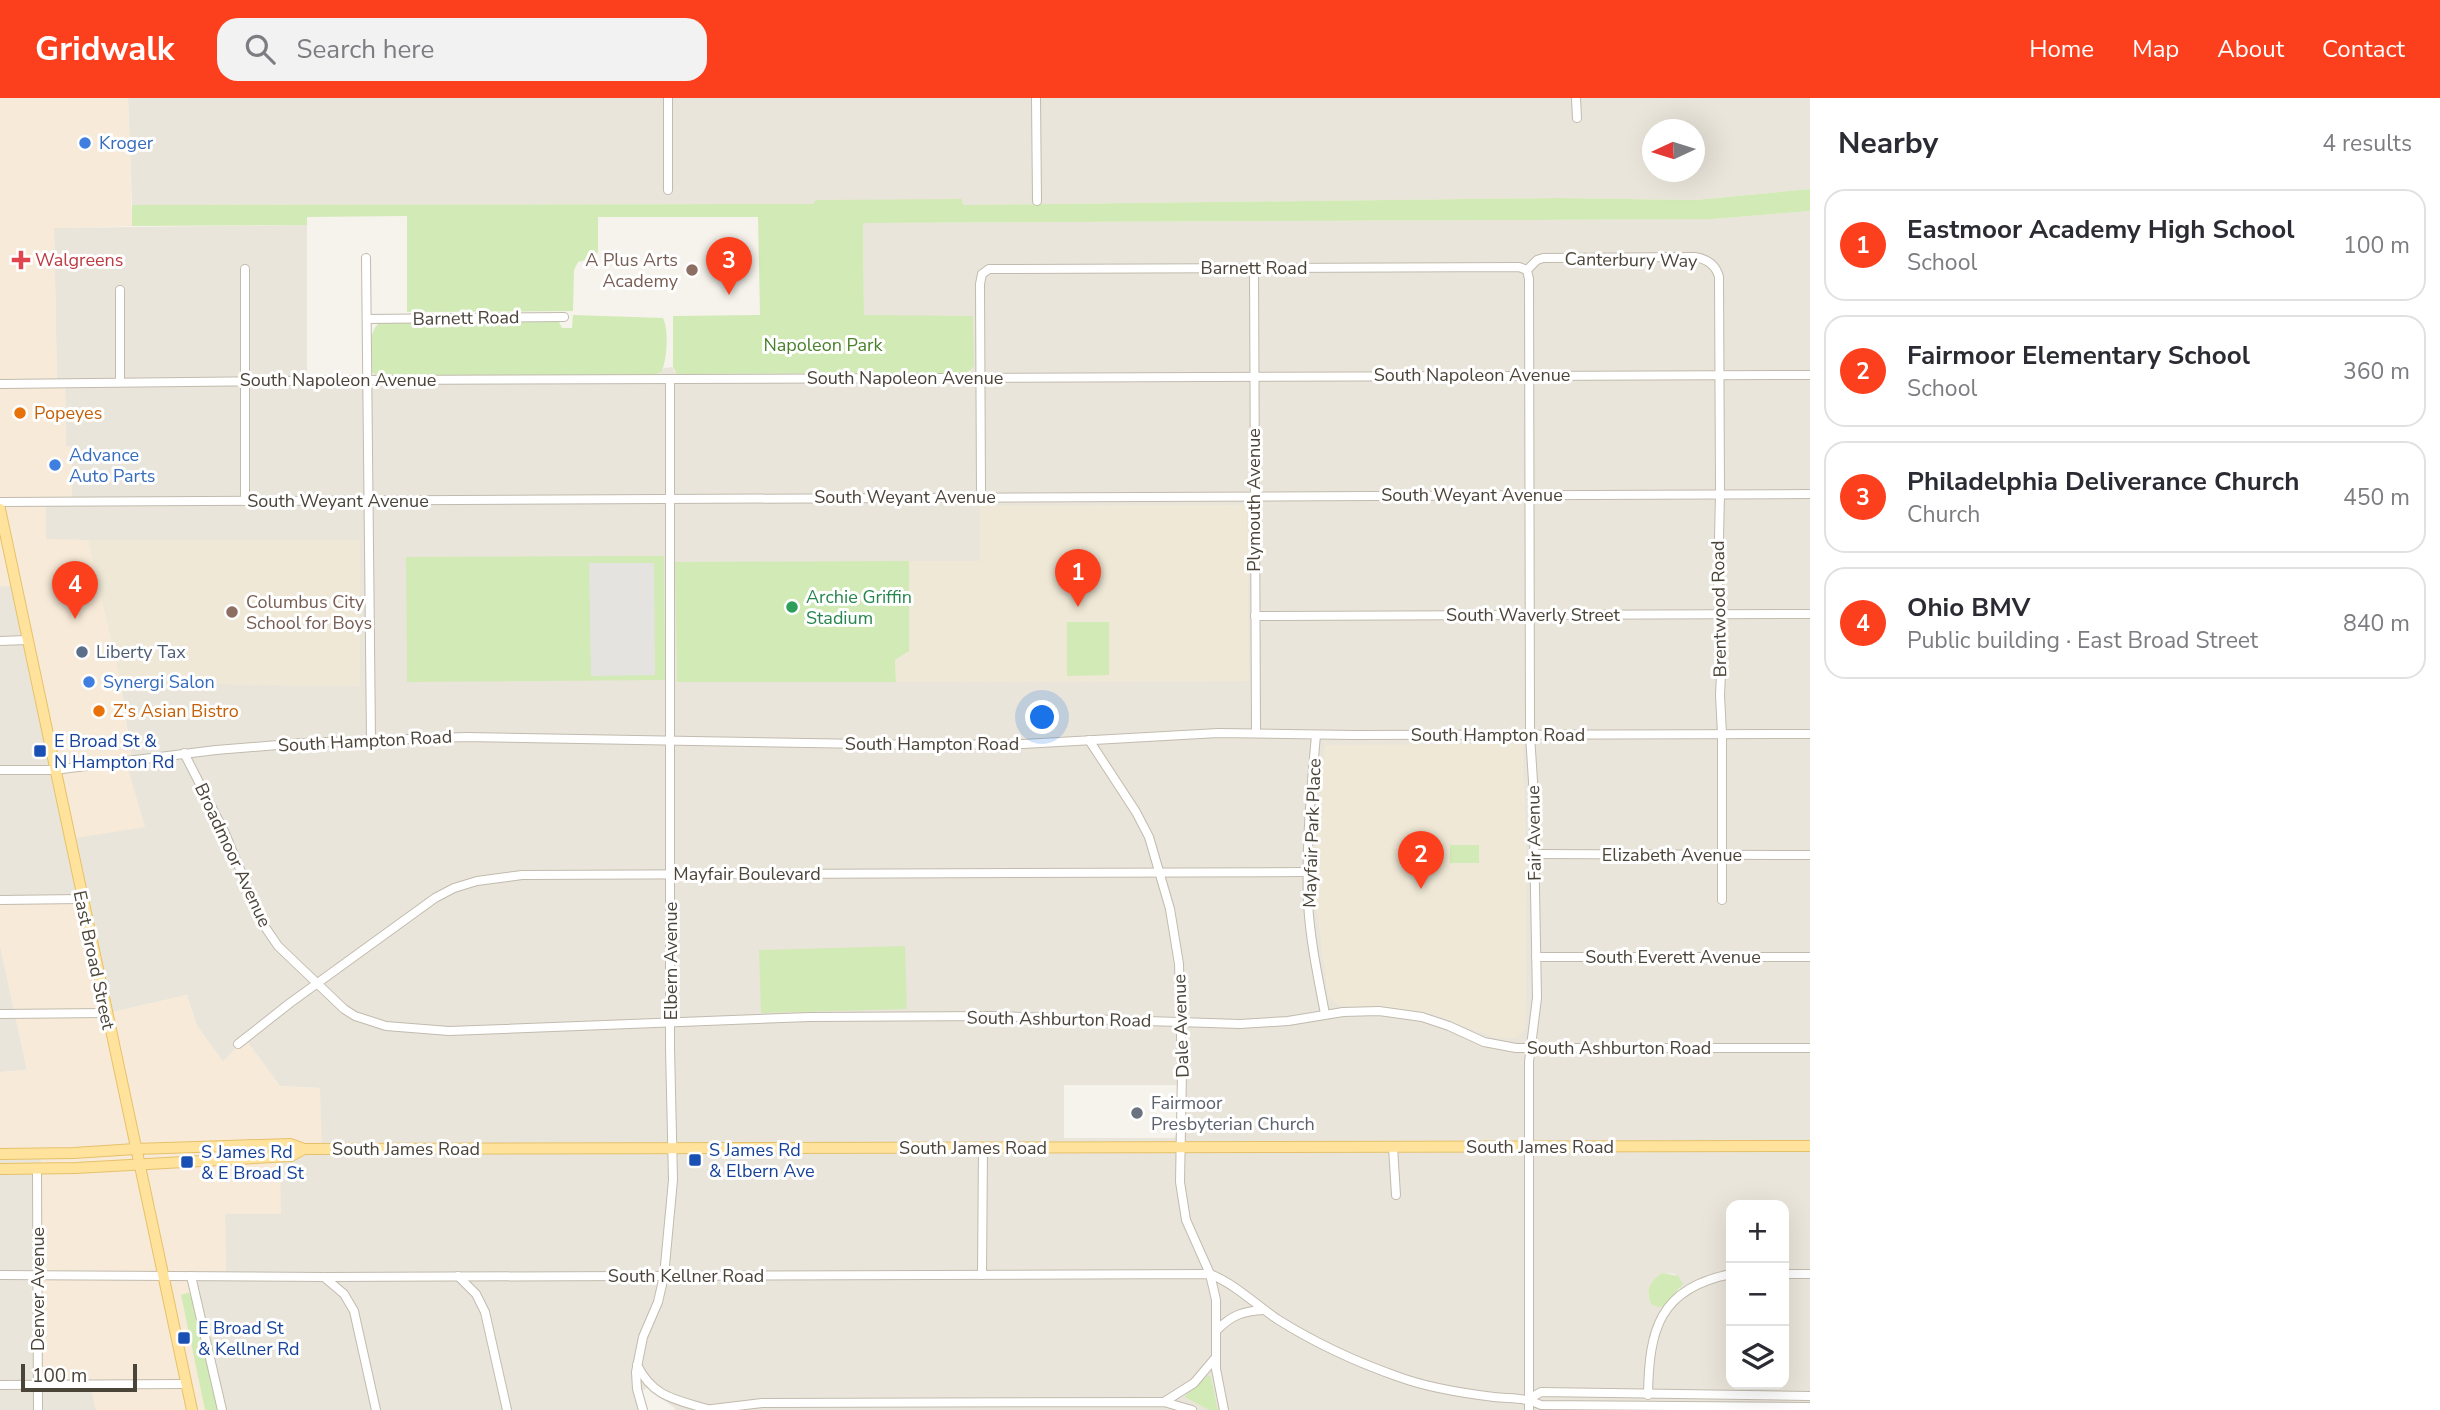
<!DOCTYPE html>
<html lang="en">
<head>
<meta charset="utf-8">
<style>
	body { margin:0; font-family:"Nunito Sans",sans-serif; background:#f2f2f3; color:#2b2b33 }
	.controls { position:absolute; right:21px; bottom:21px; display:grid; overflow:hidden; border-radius:14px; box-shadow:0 7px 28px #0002 }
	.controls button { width:63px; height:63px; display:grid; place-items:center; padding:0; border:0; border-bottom:2px solid #e1e1e2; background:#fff; color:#2b2b33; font:35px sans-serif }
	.compass { position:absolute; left:1642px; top:21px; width:63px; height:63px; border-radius:50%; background:#fff; box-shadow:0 7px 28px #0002; rotate:266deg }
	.scale { position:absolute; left:21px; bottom:18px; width:116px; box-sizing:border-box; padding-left:7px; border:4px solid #4b4439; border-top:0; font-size:19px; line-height:24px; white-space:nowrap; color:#4b4439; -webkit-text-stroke:5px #fff; paint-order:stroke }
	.you { position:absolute; left:1043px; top:620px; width:24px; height:24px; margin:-18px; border:5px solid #fff; border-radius:50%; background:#1a73e8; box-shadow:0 0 0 10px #1a73e833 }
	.badge { display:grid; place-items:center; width:46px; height:46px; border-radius:50%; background:#fc3f1d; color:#fff; font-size:23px; font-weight:700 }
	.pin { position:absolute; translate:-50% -58px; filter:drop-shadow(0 2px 4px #0008) }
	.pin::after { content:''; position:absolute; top:37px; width:24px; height:21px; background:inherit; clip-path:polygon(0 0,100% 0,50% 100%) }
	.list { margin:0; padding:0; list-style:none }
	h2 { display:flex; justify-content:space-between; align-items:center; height:91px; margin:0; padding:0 28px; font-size:30px }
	h2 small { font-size:23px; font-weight:400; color:#7c7c81 }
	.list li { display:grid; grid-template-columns:46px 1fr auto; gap:21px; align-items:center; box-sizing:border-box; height:112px; margin:0 14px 14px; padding:0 14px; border:2px solid #e1e1e2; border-radius:21px }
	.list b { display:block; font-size:26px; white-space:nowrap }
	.list p { margin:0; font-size:23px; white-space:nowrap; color:#7c7c81 }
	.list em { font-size:23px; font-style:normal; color:#7c7c81 }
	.icon { flex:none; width:38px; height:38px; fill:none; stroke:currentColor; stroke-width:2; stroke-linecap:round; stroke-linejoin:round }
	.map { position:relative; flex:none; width:1810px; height:1312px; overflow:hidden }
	header { display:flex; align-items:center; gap:42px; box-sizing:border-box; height:98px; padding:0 35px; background:#fc3f1d; color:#fff }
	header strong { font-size:33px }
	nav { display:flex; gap:38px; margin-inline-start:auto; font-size:24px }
	.search { width:490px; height:63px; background:#f2f2f3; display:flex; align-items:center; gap:18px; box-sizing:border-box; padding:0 24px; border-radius:21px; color:#7c7c81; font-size:26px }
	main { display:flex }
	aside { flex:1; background:#fff }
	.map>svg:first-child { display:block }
</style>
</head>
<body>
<header>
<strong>Gridwalk</strong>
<div class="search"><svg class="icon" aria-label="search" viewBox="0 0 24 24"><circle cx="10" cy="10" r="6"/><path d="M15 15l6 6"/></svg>Search here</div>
<nav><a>Home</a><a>Map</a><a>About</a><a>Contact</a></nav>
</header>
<main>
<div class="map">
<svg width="1810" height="1312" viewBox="0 0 1810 1312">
	<rect width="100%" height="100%" fill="#f6f3ec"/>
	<!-- residential -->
	<g fill="#eae5da" fill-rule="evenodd">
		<path d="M128,0H1810V91L1696,102L1557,100L963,107L962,101L813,106L132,107ZM1652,32H1694V74H1652Z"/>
		<path d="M1810,113V1312H1218L1211,1279L1184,1299L1209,1312H674L676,1311L647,1290L642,1293L648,1312H217L218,1308L192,1196L199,1182L226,1180L225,1116L280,1052L285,1051L320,990L280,988L245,941L223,964L197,928L187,897L104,916L0,803V488H15L125,660L131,658L121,585L360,587V442H46V404L72,349L66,348L65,286L57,285L54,130L307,127V282H367L374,275L378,278L655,277L664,270L673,269L674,273L680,277L970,274L973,218H864L863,125L1712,121ZM980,408L1249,583L677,584L676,464H980ZM1522,646L1526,773L1525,931L1498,940L1431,915L1390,909L1340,907L1329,899L1317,810L1316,754ZM1064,987H1177L1178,1034L1174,1040H1064ZM1731,1107H1784V1286H1731ZM1663,1175L1675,1176L1680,1191L1664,1208L1651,1206L1648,1197L1652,1183Z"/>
		<polygon points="0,847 27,972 0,974"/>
		<polygon points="0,1061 41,1061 36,1286 91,1287 96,1312 0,1312"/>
	</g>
	<!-- commercial -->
	<g fill="#f7ead8">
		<polygon points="0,0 128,0 132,128 54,130 57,285 65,285 66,348 72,349 72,404 46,404 46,441 88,442 121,585 131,659 125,660 145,729 70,741 16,489 0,488"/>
		<polygon points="83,800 104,916 187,897 197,928 223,964 245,941 280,988 320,990 322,1052 280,1052 281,1116 225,1116 226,1180 199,1182 192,1196 181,1197 205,1312 96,1312 90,1287 35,1286 41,1061 0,1061 0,974 27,972 0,847 0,803"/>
	</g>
	<!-- education -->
	<g fill="#efe8d6">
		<polygon points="1247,407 1249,583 896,584 895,562 909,553 909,463 980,463 980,408"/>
		<polygon points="88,442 360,442 360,588 121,585"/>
		<polygon points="1522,646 1526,773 1525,931 1518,939 1498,940 1431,915 1390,909 1340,907 1329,899 1317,810 1316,754 1325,647"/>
	</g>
	<!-- green -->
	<g fill="#d2eab5">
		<polygon points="1810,91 1810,113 1712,121 863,125 864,217 973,218 974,268 967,275 677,276 673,269 673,218 760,217 758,119 598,119 598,154 593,160 578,164 574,172 573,213 407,214 407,118 307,119 307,127 132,128 132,107 813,106 816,102 962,101 963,107 1557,100 1696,102"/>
		<path d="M573,217L663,220C669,232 667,260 662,273L655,277L378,278L372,274C371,258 367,234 380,224L554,223L559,224L562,230H572Z"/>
		<polygon points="664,458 665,582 407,584 406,459"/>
		<polygon points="909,463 909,553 895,562 896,584 677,584 675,464"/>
		<polygon points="1067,524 1109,524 1109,577 1067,578"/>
		<rect x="1450" y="747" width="29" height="18"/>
		<polygon points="905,848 907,911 761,915 759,852"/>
		<path d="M1663,1175L1678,1178L1683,1186L1664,1208L1658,1209L1651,1206C1645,1193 1650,1181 1663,1175Z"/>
		<polygon points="187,1195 192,1196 218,1308 217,1312 205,1312 181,1197"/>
		<polygon points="1209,1277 1211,1279 1218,1312 1209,1312 1184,1299"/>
	</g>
	<!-- parking -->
	<polygon fill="#e5e3e0" points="589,465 654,465 655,577 591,578"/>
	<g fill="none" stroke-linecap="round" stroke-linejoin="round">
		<!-- minor casing -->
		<g stroke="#c2bbae" stroke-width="10">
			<g id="minor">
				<polyline points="668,0 668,92"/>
				<polyline points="1036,0 1037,103"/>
				<polyline points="1576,0 1577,20"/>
				<polyline points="366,160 371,642"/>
				<polyline points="1254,170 1256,635"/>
				<polyline points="245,171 245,403"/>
				<polyline points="120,192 120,283"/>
				<polyline points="367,221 564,219"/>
				<polyline points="0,286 368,282 1810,277"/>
				<polyline points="981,399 980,186 982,176 989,171 1519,169 1527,172"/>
				<polyline points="0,404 1810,396"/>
				<polyline points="1255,518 1810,516"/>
				<polyline points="0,543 27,542"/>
				<path d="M1316,637C1311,693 1306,748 1308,804C1310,842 1318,879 1325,916"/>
				<polyline points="1089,642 1136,714 1149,739 1170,811 1179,866 1182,974 1180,1084 1186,1122 1210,1176 1216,1202 1216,1271 1224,1312"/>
				<polyline points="184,655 224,733 263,826 278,848 344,911 355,918 386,928 449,933 810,919 993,918 1240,926 1288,923 1343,914 1379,913 1422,919 1449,928 1484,944 1516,950 1810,950"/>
				<polyline points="0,672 54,672 216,652 302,645 466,639 926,647 1023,646 1218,635 1353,637 1810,636"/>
				<polyline points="1534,756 1810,757"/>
				<polyline points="0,802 81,801"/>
				<polyline points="1536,859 1810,859"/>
				<polyline points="0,916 106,915"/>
				<polyline points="238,946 290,905 435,800 454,790 477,783 522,777 1308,774"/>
				<polyline points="1393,1049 1396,1097"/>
				<polyline points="37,1071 38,1312"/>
				<polyline points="1784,1176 1810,1176"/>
				<path d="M0,1177L324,1179L1210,1176C1235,1186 1255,1206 1277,1221C1315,1245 1356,1264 1399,1279C1429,1290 1461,1295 1494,1299C1511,1301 1525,1299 1541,1307L1810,1309"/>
				<polyline points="982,1177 983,1050"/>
				<polyline points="191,1178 222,1312"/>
				<polyline points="458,1178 476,1196 485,1214 507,1312"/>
				<polyline points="324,1179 344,1196 354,1213 376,1312"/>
				<path d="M1217,1232C1232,1217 1243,1213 1264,1212"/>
				<path d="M637,1267C653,1299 674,1301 707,1311"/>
				<polyline points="0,1287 186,1286"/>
				<path d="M1648,1297C1649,1232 1659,1190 1731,1176"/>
				<polyline points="1529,1301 1541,1294 1810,1298"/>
				<polyline points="1164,1304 1194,1285 1216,1259"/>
				<polyline points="643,1312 637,1291 636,1274 643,1239 658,1204 664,1178 673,1082 670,949 670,281"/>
				<polyline points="704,1312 762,1305 1164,1304 1192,1312"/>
				<path d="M1529,1312V964L1537,900L1533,683L1530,637L1529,181L1527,172L1537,162L1543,160L1695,159C1707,161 1716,167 1719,179L1720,396L1718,484L1723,534L1720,597L1722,636V802"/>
			</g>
		</g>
		<!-- major casing -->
		<g stroke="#e6c16a" stroke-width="12">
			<g id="major">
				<polyline points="0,411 192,1312"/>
				<polyline points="0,1056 74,1055 135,1051 290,1046 304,1051"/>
				<polyline points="0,1071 76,1070 291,1058 304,1051 1810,1048"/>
			</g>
		</g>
		<!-- minor -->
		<use href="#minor" stroke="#fff" stroke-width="8"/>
		<!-- major -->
		<use href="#major" stroke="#ffe39c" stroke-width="10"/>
	</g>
	<!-- markers -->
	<g fill="#3f7fe0" stroke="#fff" stroke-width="2.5">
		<circle cx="85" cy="45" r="7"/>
		<circle cx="55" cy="367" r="7"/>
		<circle cx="89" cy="584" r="7"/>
	</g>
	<path fill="#e0444e" stroke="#fff" stroke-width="2.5" d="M17.5 151.5h7v7h7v7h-7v7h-7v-7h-7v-7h7z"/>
	<g fill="#8d6e63" stroke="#fff" stroke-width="2.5">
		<circle cx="692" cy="172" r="7"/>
		<circle cx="232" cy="514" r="7"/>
	</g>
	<g fill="#e8710a" stroke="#fff" stroke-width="2.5">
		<circle cx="20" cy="315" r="7"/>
		<circle cx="99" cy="613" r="7"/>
	</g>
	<circle fill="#2e9e5b" stroke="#fff" stroke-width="2.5" cx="792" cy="509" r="7"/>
	<circle fill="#5c6f8a" stroke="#fff" stroke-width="2.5" cx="82" cy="554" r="7"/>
	<g fill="#1a4fb4" stroke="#fff" stroke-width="2.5">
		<rect x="33" y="646" width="14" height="14" rx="3.5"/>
		<rect x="688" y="1055" width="14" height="14" rx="3.5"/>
		<rect x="180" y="1057" width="14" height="14" rx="3.5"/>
		<rect x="177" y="1233" width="14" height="14" rx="3.5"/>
	</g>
	<circle fill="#6b7280" stroke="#fff" stroke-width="2.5" cx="1137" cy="1015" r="7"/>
	<g text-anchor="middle" stroke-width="6" stroke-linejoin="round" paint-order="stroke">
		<!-- shop labels -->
		<g font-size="18" fill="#366cbe" stroke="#fff" text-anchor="start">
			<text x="99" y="51">Kroger</text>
			<text x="69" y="363">Advance<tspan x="69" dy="21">Auto Parts</tspan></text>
			<text x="103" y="590">Synergi Salon</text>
		</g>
		<!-- health labels -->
		<g font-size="18" fill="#be3a42" stroke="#fff" text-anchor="start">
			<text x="35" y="168">Walgreens</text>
		</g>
		<!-- education labels -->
		<g font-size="18" fill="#785e54" stroke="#fff" text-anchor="end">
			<text x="678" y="168">A Plus Arts<tspan x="678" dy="21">Academy</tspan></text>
			<text x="246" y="510" text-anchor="start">Columbus City<tspan x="246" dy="21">School for Boys</tspan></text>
		</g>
		<!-- street labels -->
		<g font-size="18" fill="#4b4439" stroke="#fff">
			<text transform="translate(1631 162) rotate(1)" y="6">Canterbury Way</text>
			<text x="1254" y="176">Barnett Road</text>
			<text transform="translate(466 220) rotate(-1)" y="6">Barnett Road</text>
			<text x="1472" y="283">South Napoleon Avenue</text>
			<text x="905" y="286">South Napoleon Avenue</text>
			<text x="338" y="288">South Napoleon Avenue</text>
			<text x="1472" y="403">South Weyant Avenue</text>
			<text x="905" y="405">South Weyant Avenue</text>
			<text transform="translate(1254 402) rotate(-90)" y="6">Plymouth Avenue</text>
			<text x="338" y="409">South Weyant Avenue</text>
			<text transform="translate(1719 511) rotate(-91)" y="6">Brentwood Road</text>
			<text x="1533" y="523">South Waverly Street</text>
			<text x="1498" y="643">South Hampton Road</text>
			<text transform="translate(365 643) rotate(-3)" y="6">South Hampton Road</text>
			<text x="932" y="652">South Hampton Road</text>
			<text transform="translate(1312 735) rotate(-88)" y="6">Mayfair Park Place</text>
			<text transform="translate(1534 735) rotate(-91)" y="6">Fair Avenue</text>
			<text transform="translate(233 757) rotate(65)" y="6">Broadmoor Avenue</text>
			<text x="1672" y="763">Elizabeth Avenue</text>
			<text x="747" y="782">Mayfair Boulevard</text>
			<text x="1673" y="865">South Everett Avenue</text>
			<text transform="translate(94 862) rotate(78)" y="6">East Broad Street</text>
			<text transform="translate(671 863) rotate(-90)" y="6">Elbern Avenue</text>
			<text transform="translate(1059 921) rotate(1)" y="6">South Ashburton Road</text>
			<text transform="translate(1181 928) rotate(-92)" y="6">Dale Avenue</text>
			<text x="1619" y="956">South Ashburton Road</text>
			<text x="1540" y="1055">South James Road</text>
			<text x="973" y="1056">South James Road</text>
			<text x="406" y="1057">South James Road</text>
			<text x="686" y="1184">South Kellner Road</text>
			<text transform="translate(38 1191) rotate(-90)" y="6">Denver Avenue</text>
		</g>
		<!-- park labels -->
		<g font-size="18" fill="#4a7f2a" stroke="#fff">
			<text x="823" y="253">Napoleon Park</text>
		</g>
		<!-- food labels -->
		<g font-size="18" fill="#c56008" stroke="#fff" text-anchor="start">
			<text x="34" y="321">Popeyes</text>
			<text x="113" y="619">Z's Asian Bistro</text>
		</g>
		<!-- leisure labels -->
		<g font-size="18" fill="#27864d" stroke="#fff" text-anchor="start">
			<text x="806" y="505">Archie Griffin<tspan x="806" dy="21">Stadium</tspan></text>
		</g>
		<!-- service labels -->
		<g font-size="18" fill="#4e5e75" stroke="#fff" text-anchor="start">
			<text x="96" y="560">Liberty Tax</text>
		</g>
		<!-- transit labels -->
		<g font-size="18" fill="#164399" stroke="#fff" text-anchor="start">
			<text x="54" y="649">E Broad St &amp;<tspan x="54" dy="21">N Hampton Rd</tspan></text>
			<text x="709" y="1058">S James Rd<tspan x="709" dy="21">&amp; Elbern Ave</tspan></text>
			<text x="201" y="1060">S James Rd<tspan x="201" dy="21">&amp; E Broad St</tspan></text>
			<text x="198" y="1236">E Broad St<tspan x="198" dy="21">&amp; Kellner Rd</tspan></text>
		</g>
		<!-- worship labels -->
		<g font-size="18" fill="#5b616d" stroke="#fff" text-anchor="start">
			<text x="1151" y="1011">Fairmoor<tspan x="1151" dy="21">Presbyterian Church</tspan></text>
		</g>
	</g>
</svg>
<div class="controls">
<button>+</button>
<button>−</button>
<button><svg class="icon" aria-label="layers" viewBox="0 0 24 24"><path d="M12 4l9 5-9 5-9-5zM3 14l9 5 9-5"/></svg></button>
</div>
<svg class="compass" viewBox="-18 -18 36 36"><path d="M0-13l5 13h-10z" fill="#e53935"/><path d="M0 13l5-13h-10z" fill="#7c7c81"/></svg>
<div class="scale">100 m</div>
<div class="you"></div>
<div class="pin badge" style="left:1078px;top:509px">1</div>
<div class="pin badge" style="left:1421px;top:791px">2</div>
<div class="pin badge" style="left:729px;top:197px">3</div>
<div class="pin badge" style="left:75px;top:521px">4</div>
</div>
<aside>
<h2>Nearby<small>4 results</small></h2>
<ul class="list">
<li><span class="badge">1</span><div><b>Eastmoor Academy High School</b><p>School</p></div><em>100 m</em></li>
<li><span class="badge">2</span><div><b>Fairmoor Elementary School</b><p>School</p></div><em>360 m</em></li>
<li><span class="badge">3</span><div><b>Philadelphia Deliverance Church</b><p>Church</p></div><em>450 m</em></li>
<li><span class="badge">4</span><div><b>Ohio BMV</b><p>Public building · East Broad Street</p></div><em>840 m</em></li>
</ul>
</aside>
</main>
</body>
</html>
